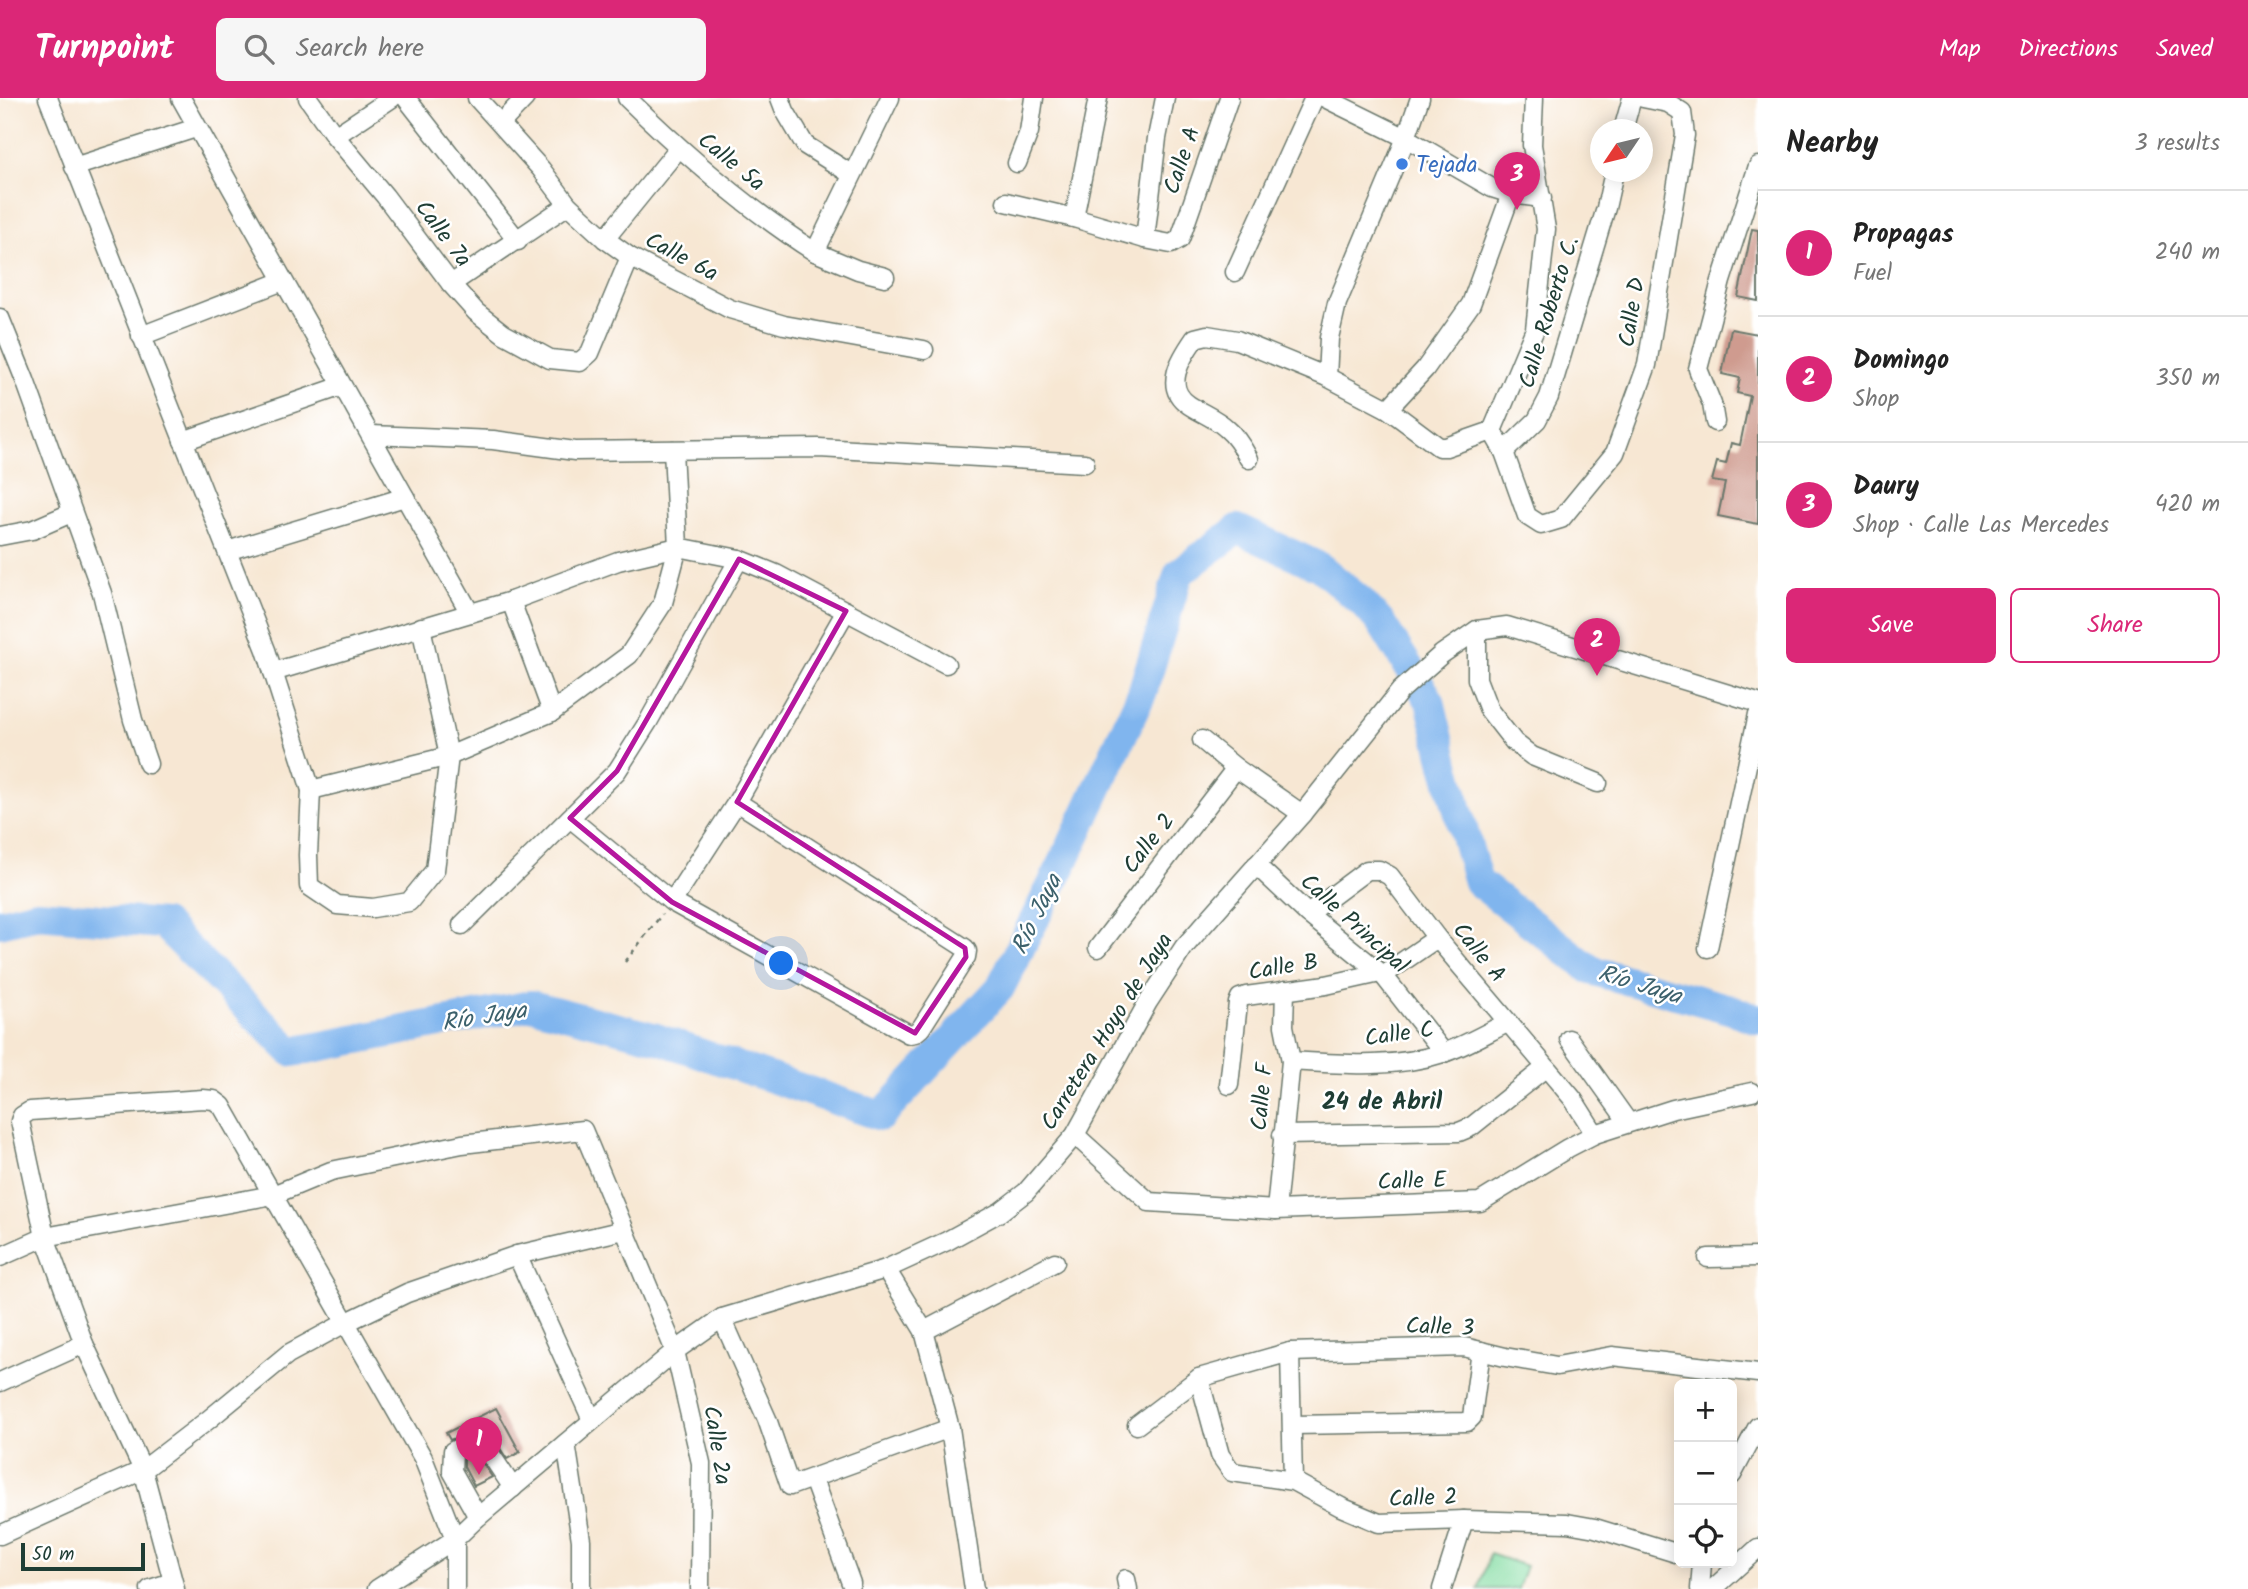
<!DOCTYPE html>
<html lang="en">
<head>
<meta charset="utf-8">
<style>
	body { margin:0; font-family:Kalam,sans-serif; background:#f6f6f6; color:#222 }
	.controls { position:absolute; right:21px; bottom:21px; display:grid; overflow:hidden; border-radius:10px; box-shadow:0 4px 18px #0003 }
	.controls button { width:63px; height:63px; display:grid; place-items:center; padding:0; border:0; border-bottom:2px solid #e0e0e0; background:#fff; color:#222; font:35px sans-serif }
	.compass { position:absolute; left:1590px; top:21px; width:63px; height:63px; border-radius:50%; background:#fff; box-shadow:0 4px 18px #0003; rotate:235deg }
	.scale { position:absolute; left:21px; bottom:18px; width:124px; box-sizing:border-box; padding-left:7px; border:4px solid #1f3d34; border-top:0; font-size:19px; line-height:24px; white-space:nowrap; color:#1f3d34; -webkit-text-stroke:5px #fff; paint-order:stroke }
	.you { position:absolute; left:782px; top:866px; width:24px; height:24px; margin:-18px; border:5px solid #fff; border-radius:50%; background:#1a73e8; box-shadow:0 0 0 10px #1a73e833 }
	.badge { display:grid; place-items:center; width:46px; height:46px; border-radius:50%; background:#db2777; color:#fff; font-size:23px; font-weight:700 }
	.pin { position:absolute; translate:-50% -58px; filter:drop-shadow(0 2px 4px #0008) }
	.pin::after { content:''; position:absolute; top:37px; width:24px; height:21px; background:inherit; clip-path:polygon(0 0,100% 0,50% 100%) }
	.list { margin:0; padding:0; list-style:none }
	h2 { display:flex; justify-content:space-between; align-items:center; height:91px; margin:0; padding:0 28px; font-size:30px }
	h2 small { font-size:23px; font-weight:400; color:#767676 }
	.list li { display:grid; grid-template-columns:46px 1fr auto; gap:21px; align-items:center; box-sizing:border-box; height:126px; padding:0 28px; border-top:2px solid #e0e0e0 }
	.list b { display:block; font-size:26px; white-space:nowrap }
	.list p { margin:0; font-size:23px; white-space:nowrap; color:#767676 }
	.list em { font-size:23px; font-style:normal; color:#767676 }
	.actions { display:flex; gap:14px; padding:21px 28px }
	.actions a { flex:1; padding:16px 0; border:2px solid #db2777; border-radius:10px; text-align:center; font-size:24px; color:#db2777 }
	.actions .main { background:#db2777; color:#fff }
	.icon { flex:none; width:38px; height:38px; fill:none; stroke:currentColor; stroke-width:2; stroke-linecap:round; stroke-linejoin:round }
	.map { position:relative; flex:none; width:1758px; height:1491px; overflow:hidden }
	header { display:flex; align-items:center; gap:42px; box-sizing:border-box; height:98px; padding:0 35px; background:#db2777; color:#fff }
	header strong { font-size:33px }
	nav { display:flex; gap:38px; margin-inline-start:auto; font-size:24px }
	.search { width:490px; height:63px; background:#f6f6f6; display:flex; align-items:center; gap:18px; box-sizing:border-box; padding:0 24px; border-radius:10px; color:#767676; font-size:26px }
	main { display:flex }
	aside { flex:1; background:#fff }
	.map>svg:first-child { display:block }
</style>
</head>
<body>
<header>
<strong>Turnpoint</strong>
<div class="search"><svg class="icon" aria-label="search" viewBox="0 0 24 24"><circle cx="10" cy="10" r="6"/><path d="M15 15l6 6"/></svg>Search here</div>
<nav><a>Map</a><a>Directions</a><a>Saved</a></nav>
</header>
<main>
<div class="map">
<svg width="1758" height="1491" viewBox="0 0 1758 1491">
	<rect width="100%" height="100%" fill="#fff"/>
	<filter id="ink" filterUnits="userSpaceOnUse"><feTurbulence type="fractalNoise" baseFrequency=".0143" numOctaves="2"/><feDisplacementMap in="SourceGraphic" scale="14" xChannelSelector="R" yChannelSelector="G"/><feConvolveMatrix kernelMatrix="1 2 1 2 8 2 1 2 1" color-interpolation-filters="sRGB"/></filter>
	<filter id="wash" filterUnits="userSpaceOnUse"><feTurbulence type="fractalNoise" baseFrequency=".00686" numOctaves="4" result="noise"/><feDisplacementMap in="SourceGraphic" scale="28" xChannelSelector="R" yChannelSelector="G"/><feGaussianBlur stdDeviation="1.57" result="paint"/><feColorMatrix in="noise" values="0 0 0 0 0 0 0 0 0 0 0 0 0 0 0 0 0 1.4 0 .05"/><feComposite in="paint" operator="in"/></filter>
	<g filter="url(#wash)">
		<rect width="100%" height="100%" fill="#f7e7d3"/>
		<!-- green -->
		<polygon fill="#83dca2" stroke="#518c6b" stroke-width="2" points="1490,1456 1526,1468 1518,1491 1478,1491"/>
		<g fill="none" stroke-linecap="round" stroke-linejoin="round">
			<!-- river -->
			<polyline stroke="#80b5ee" stroke-width="30" points="0,825 37,816 163,826 292,954 531,907 653,939 881,1018 1000,890 1064,763 1142,595 1179,475 1238,431 1320,469 1362,504 1381,525 1430,603 1445,666 1478,784 1591,872 1726,910 1758,921"/>
		</g>
		<g id="blocks">
			<!-- building -->
			<g fill="#cf9b8f">
				<polygon points="1752,131 1758,132 1758,203 1738,199"/>
				<polygon points="1731,231 1758,236 1758,426 1718,418 1725,385 1712,383 1717,364 1726,366 1731,345 1740,347 1750,298 1737,295 1740,280 1722,276"/>
				<polygon points="496,1310 520,1354 507,1361 494,1341 487,1337 469,1334 450,1342 446,1335"/>
				<polygon points="470,1357 478,1358 492,1379 474,1388 464,1369 464,1360"/>
			</g>
		</g>
	</g>
	<g filter="url(#ink)">
		<use href="#blocks" fill-opacity="0" stroke="#6b786c" stroke-width="2"/>
		<g fill="none" stroke-linecap="round" stroke-linejoin="round">
			<!-- minor casing -->
			<g stroke="#6b786c" stroke-width="21">
				<g id="minor">
					<polyline points="48,0 266,552 311,692 308,757 309,788 337,807 373,810 409,804 435,772 449,658 421,529"/>
					<polyline points="181,0 470,515"/>
					<polyline points="308,0 335,38 385,98 451,186 476,214 504,236 550,261 580,264 590,255 630,159"/>
					<polyline points="406,0 518,143"/>
					<polyline points="477,0 541,71 568,107 605,141 630,159 730,211 784,227 924,252"/>
					<path d="M627,0C685,57 746,110 815,154"/>
					<polyline points="780,0 785,13 805,47 851,76"/>
					<polyline points="1325,0 1406,40 1492,90 1511,96 1542,100"/>
					<polyline points="501,25 525,0"/>
					<polyline points="1623,32 1632,0"/>
					<polyline points="335,38 392,0"/>
					<polyline points="1017,65 1029,34 1034,0"/>
					<polyline points="74,69 196,30"/>
					<polyline points="1006,104 1074,120 1145,141 1171,146 1180,141 1229,0"/>
					<polyline points="1074,120 1098,0"/>
					<polyline points="605,141 678,51"/>
					<polyline points="1145,141 1157,40 1165,0"/>
					<polyline points="1235,174 1314,0"/>
					<polyline points="885,179 858,172 815,154 890,0"/>
					<polyline points="451,186 568,107"/>
					<polyline points="0,220 25,282 102,495 133,622 148,666"/>
					<polyline points="141,238 283,183"/>
					<polyline points="1327,279 1329,240 1337,205 1406,40 1420,0"/>
					<polyline points="1388,311 1425,271 1471,206 1511,96"/>
					<polyline points="1715,324 1712,306 1698,271 1721,183 1758,68"/>
					<polyline points="1492,333 1504,354 1527,418 1541,427 1561,421 1615,355 1647,267 1685,37 1682,14 1668,5 1643,0"/>
					<polyline points="1492,333 1535,231 1546,131 1532,47 1534,0"/>
					<polyline points="371,337 493,342 575,353 819,350 1085,365"/>
					<polyline points="183,343 342,288"/>
					<polyline points="1504,354 1537,322 1549,299 1606,110 1614,74"/>
					<path d="M1249,361C1243,350 1236,338 1226,330C1215,320 1201,315 1189,307C1162,289 1181,260 1195,240L1207,237L1237,242L1327,279L1388,311L1439,349H1446L1492,333"/>
					<polyline points="0,438 32,432 71,415"/>
					<polyline points="227,453 405,399"/>
					<polyline points="511,503 552,614"/>
					<polyline points="1477,532 1477,581 1489,612 1514,644 1532,658 1598,685"/>
					<polyline points="273,574 511,503 618,463 678,449 739,461 776,476 946,566"/>
					<polyline points="1202,642 1236,670 1302,716"/>
					<polyline points="311,692 449,658 552,614 629,557 663,505 678,449 673,352"/>
					<polyline points="570,720 672,804 909,936 915,935 921,930 966,859 967,853 965,850 737,704"/>
					<polyline points="1256,767 1308,816 1383,877 1444,955"/>
					<polyline points="672,804 737,704 846,513"/>
					<polyline points="1308,816 1367,772 1379,772 1390,778 1437,840 1573,1001 1595,1036"/>
					<polyline points="462,827 617,673 648,624 739,461"/>
					<polyline points="1098,850 1236,670"/>
					<polyline points="1708,850 1758,616"/>
					<polyline points="1383,877 1437,840"/>
					<polyline points="1569,941 1628,1024"/>
					<path d="M1291,963C1340,966 1395,971 1443,955C1465,948 1486,935 1507,925"/>
					<polyline points="1229,987 1238,905 1240,900 1246,898 1326,887 1380,875"/>
					<polyline points="1075,1037 1149,1104 1276,1112 1480,1104 1568,1050 1595,1036 1673,1011 1752,994"/>
					<polyline points="1282,1037 1459,1034 1471,1029 1545,970"/>
					<polyline points="1276,1112 1291,963 1284,928 1285,892"/>
					<polyline points="517,1157 592,1322"/>
					<polyline points="0,1159 45,1139 273,1097 331,1073 462,1046 583,1032 675,1253 701,1365 700,1491"/>
					<polyline points="1708,1160 1758,1159"/>
					<polyline points="886,1171 924,1233 950,1330 974,1491"/>
					<polyline points="722,1220 767,1321 790,1388 950,1330"/>
					<polyline points="924,1233 1055,1164"/>
					<polyline points="1290,1254 1293,1383"/>
					<polyline points="1199,1280 1220,1357 1232,1374 1293,1383 1341,1409 1379,1425 1464,1422 1567,1425 1595,1430 1679,1456"/>
					<polyline points="0,1284 84,1246"/>
					<polyline points="1137,1327 1199,1280 1290,1254 1464,1249 1505,1259 1557,1268 1612,1258 1758,1275"/>
					<polyline points="1293,1327 1467,1324 1472,1319 1481,1253"/>
					<polyline points="566,1345 581,1442 581,1491"/>
					<polyline points="1732,1377 1758,1328"/>
					<polyline points="813,1381 851,1485"/>
					<polyline points="478,1419 452,1373 453,1353 468,1345 485,1348 513,1390"/>
					<polyline points="0,1437 143,1372 175,1491"/>
					<polyline points="1126,1481 1128,1491"/>
					<polyline points="150,1491 172,1484"/>
					<polyline points="377,1491 455,1441 478,1419 675,1253 722,1220 886,1171 947,1143 1000,1114 1026,1094 1075,1037 1148,904 1184,849 1302,716 1400,593 1442,556 1477,532 1507,528 1758,605"/>
					<polyline points="455,1491 455,1441 423,1360 222,1008 214,1002 203,1001 30,1013 22,1018 20,1023 45,1139 84,1246 143,1372 208,1322 288,1256 347,1224 407,1195 517,1157 624,1132"/>
					<polyline points="1442,1491 1464,1422"/>
					<polyline points="1700,1491 1702,1465"/>
					<polyline points="1713,1491 1758,1450"/>
				</g>
			</g>
			<!-- path -->
			<polyline stroke="#6b786c" stroke-width="2.5" stroke-dasharray="5 5" stroke-linecap="butt" points="625,864 662,816"/>
			<!-- minor -->
			<use href="#minor" stroke="#fff" stroke-width="18"/>
		</g>
	</g>
	<!-- marked area -->
	<path fill="none" stroke="#b5179e" stroke-width="5" stroke-linejoin="round" d="M739,461L846,513L737,704L965,850L966,859L915,935L672,804L570,720L617,673Z"/>
	<!-- markers -->
	<circle fill="#3f7fe0" stroke="#fff" stroke-width="2.5" cx="1402" cy="66" r="7"/>
	<g text-anchor="middle" stroke-width="5" stroke-linejoin="round" paint-order="stroke">
		<!-- street labels -->
		<g font-size="23" fill="#1f3d34" stroke="#fff">
			<text transform="translate(1181 62) rotate(-71)" y="8">Calle A</text>
			<text transform="translate(732 63) rotate(39)" y="8">Calle 5a</text>
			<text transform="translate(444 135) rotate(53)" y="8">Calle 7a</text>
			<text transform="translate(682 158) rotate(28)" y="8">Calle 6a</text>
			<text transform="translate(1548 214) rotate(-73)" y="8">Calle Roberto C.</text>
			<text transform="translate(1631 214) rotate(-81)" y="8">Calle D</text>
			<text transform="translate(1148 745) rotate(-52)" y="8">Calle 2</text>
			<text transform="translate(1355 825) rotate(42)" y="8">Calle Principal</text>
			<text transform="translate(1480 854) rotate(51)" y="8">Calle A</text>
			<text transform="translate(1283 868) rotate(-9)" y="8">Calle B</text>
			<text transform="translate(1106 933) rotate(-58)" y="8">Carretera Hoyo de Jaya</text>
			<text transform="translate(1399 935) rotate(-8)" y="8">Calle C</text>
			<text transform="translate(1261 999) rotate(-85)" y="8">Calle F</text>
			<text transform="translate(1412 1082) rotate(-2)" y="8">Calle E</text>
			<text transform="translate(1440 1228) rotate(2)" y="8">Calle 3</text>
			<text transform="translate(718 1347) rotate(81)" y="8">Calle 2a</text>
			<text transform="translate(1423 1399) rotate(-2)" y="8">Calle 2</text>
		</g>
		<!-- shop labels -->
		<g font-size="23" fill="#366cbe" stroke="#fff" text-anchor="start">
			<text x="1416" y="74">Tejada</text>
		</g>
		<!-- water labels -->
		<g font-size="24" font-style="italic" fill="#3c616c" stroke="#fff">
			<text transform="translate(1036 816) rotate(-64)" y="8">Río Jaya</text>
			<text transform="translate(1640 886) rotate(17)" y="8">Río Jaya</text>
			<text transform="translate(484 918) rotate(-9)" y="8">Río Jaya</text>
		</g>
		<!-- neighbourhood labels -->
		<g font-size="24" font-weight="bold" fill="#1f3d34" stroke="#fff">
			<text x="1382" y="1011">24 de Abril</text>
		</g>
	</g>
</svg>
<div class="controls">
<button>+</button>
<button>−</button>
<button><svg class="icon" aria-label="locate" viewBox="0 0 24 24"><circle cx="12" cy="12" r="6"/><path d="M12 2v4M12 18v4M2 12h4M18 12h4"/></svg></button>
</div>
<svg class="compass" viewBox="-18 -18 36 36"><path d="M0-13l5 13h-10z" fill="#e53935"/><path d="M0 13l5-13h-10z" fill="#767676"/></svg>
<div class="scale">50 m</div>
<div class="you"></div>
<div class="pin badge" style="left:479px;top:1377px">1</div>
<div class="pin badge" style="left:1597px;top:578px">2</div>
<div class="pin badge" style="left:1517px;top:112px">3</div>
</div>
<aside>
<h2>Nearby<small>3 results</small></h2>
<ul class="list">
<li><span class="badge">1</span><div><b>Propagas</b><p>Fuel</p></div><em>240 m</em></li>
<li><span class="badge">2</span><div><b>Domingo</b><p>Shop</p></div><em>350 m</em></li>
<li><span class="badge">3</span><div><b>Daury</b><p>Shop · Calle Las Mercedes</p></div><em>420 m</em></li>
</ul>
<div class="actions"><a class="main">Save</a><a>Share</a></div>
</aside>
</main>
</body>
</html>
